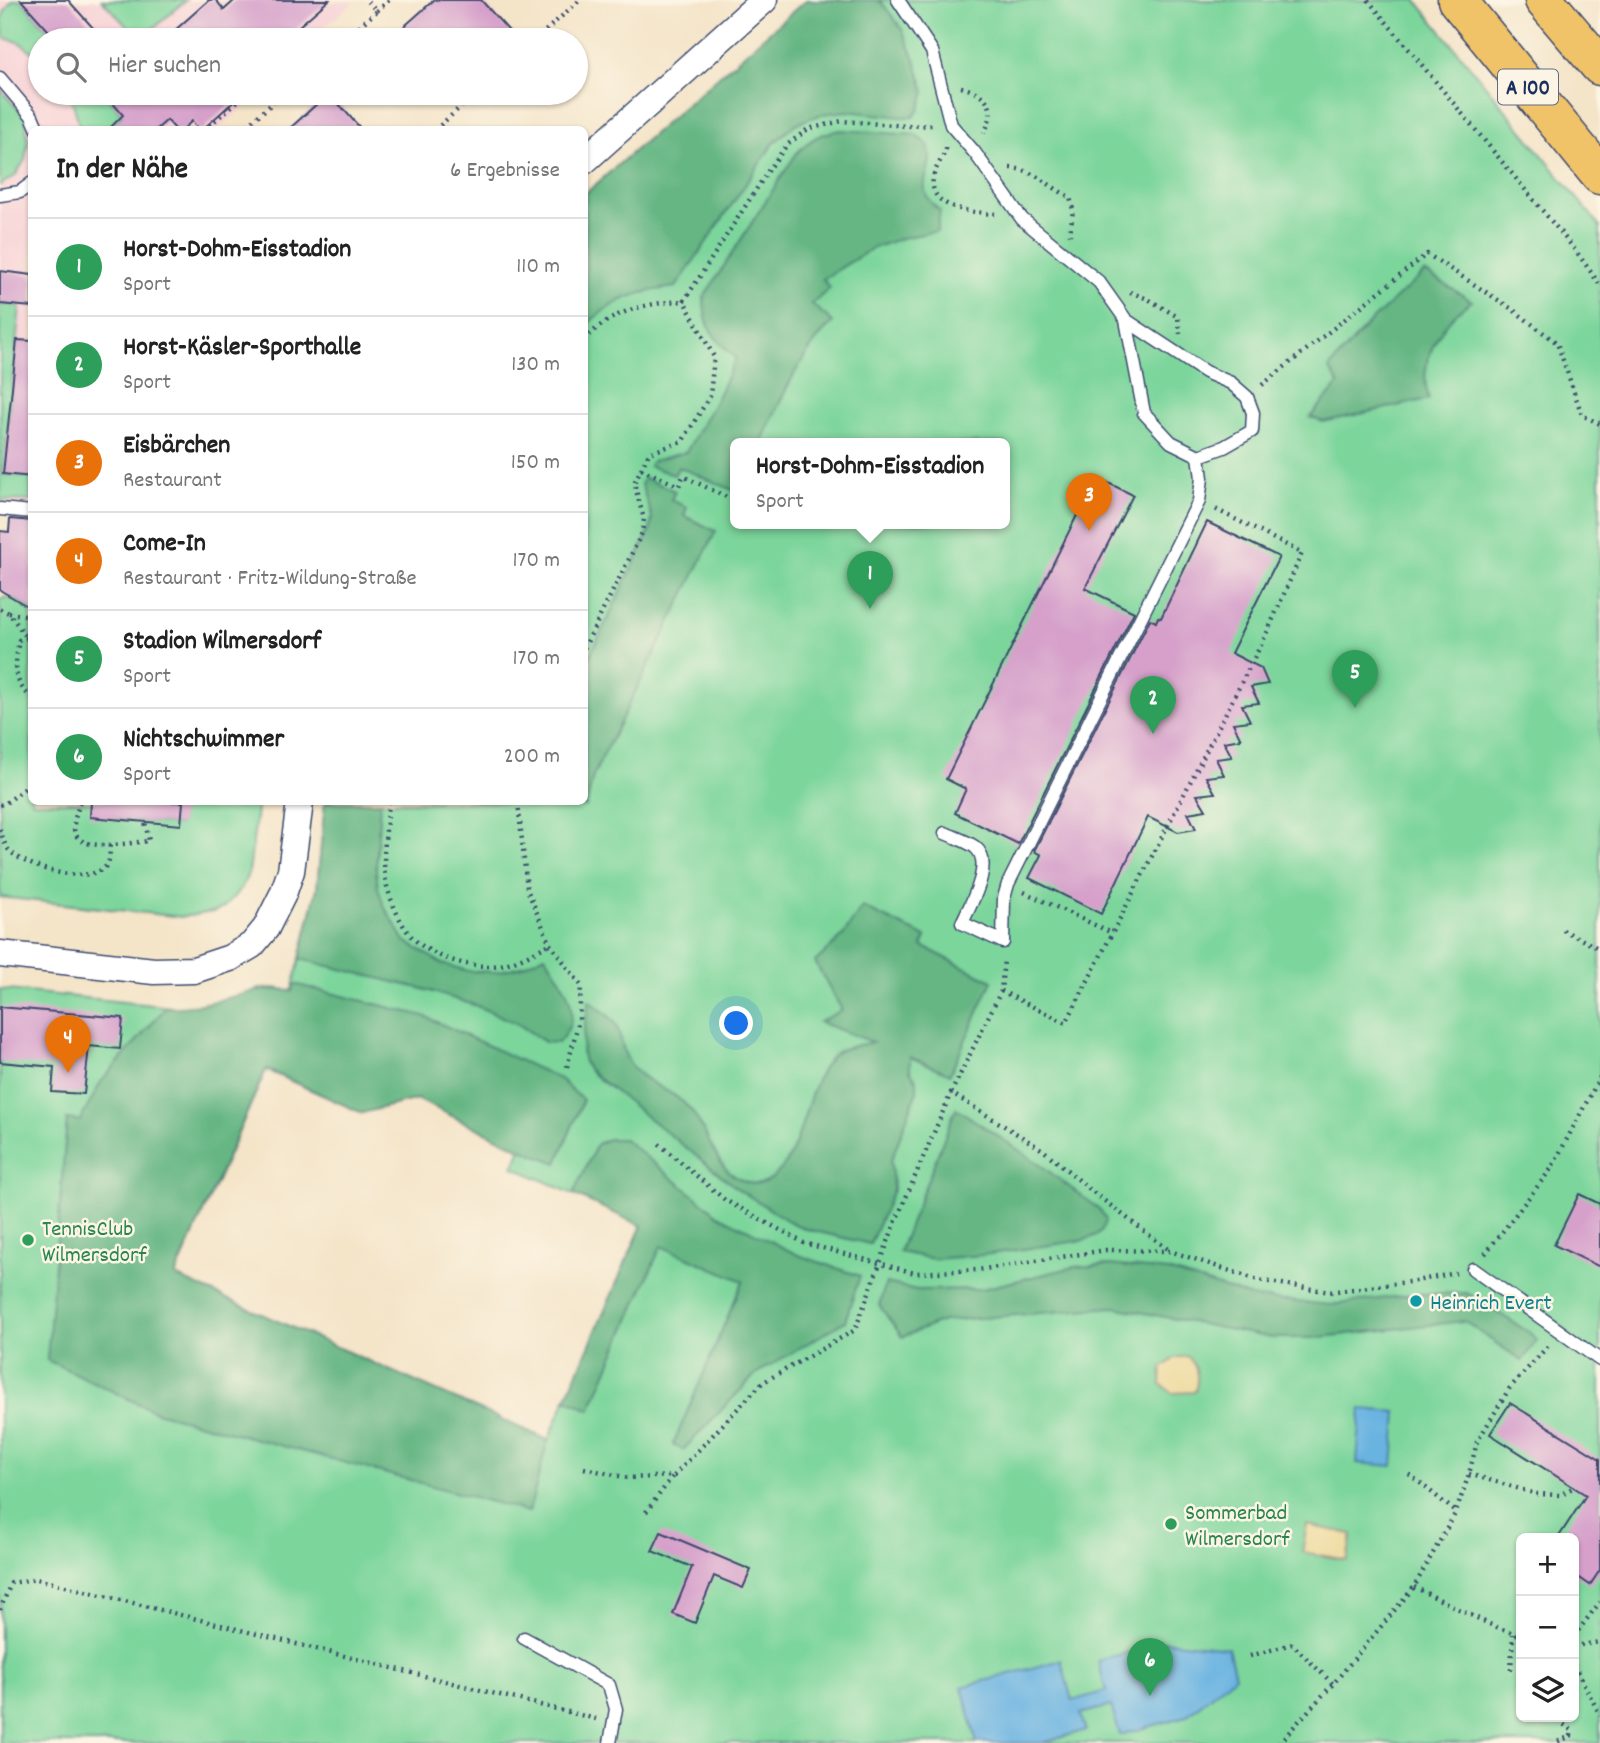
<!DOCTYPE html>
<html lang="de">
<head>
<meta charset="utf-8">
<style>
	body { margin:0; font-family:Dekko,sans-serif; background:#f2f2f2; color:#222 }
	.controls { position:absolute; right:21px; bottom:21px; display:grid; overflow:hidden; border-radius:10px; box-shadow:0 2px 5px #0004 }
	.controls button { width:63px; height:63px; display:grid; place-items:center; padding:0; border:0; border-bottom:2px solid #e0e0e0; background:#fff; color:#222; font:35px sans-serif }
	.you { position:absolute; left:737px; top:1024px; width:24px; height:24px; margin:-18px; border:5px solid #fff; border-radius:50%; background:#1a73e8; box-shadow:0 0 0 10px #1a73e833 }
	.badge { display:grid; place-items:center; width:46px; height:46px; border-radius:50%; background:#d93025; color:#fff; font-size:23px; font-weight:700 }
	.pin { position:absolute; translate:-50% -58px; filter:drop-shadow(0 2px 4px #0008) }
	.pin::after { content:''; position:absolute; top:37px; width:24px; height:21px; background:inherit; clip-path:polygon(0 0,100% 0,50% 100%) }
	.popup { position:absolute; left:730px; top:438px; width:280px; height:91px; box-sizing:border-box; display:grid; place-content:center; border-radius:10px; background:#fff; filter:drop-shadow(0 2px 5px #0005); font-size:23px; white-space:nowrap; color:#767676 }
	.popup b { font-size:26px; color:#222 }
	.popup::after { content:''; position:absolute; left:50%; top:100%; margin-left:-14px; border:14px solid transparent; border-top-color:#fff }
	.list { margin:0; padding:0; list-style:none }
	h2 { display:flex; justify-content:space-between; align-items:center; height:91px; margin:0; padding:0 28px; font-size:30px }
	h2 small { font-size:23px; font-weight:400; color:#767676 }
	.list li { display:grid; grid-template-columns:46px 1fr auto; gap:21px; align-items:center; box-sizing:border-box; height:98px; padding:0 28px; border-top:2px solid #e0e0e0 }
	.list b { display:block; font-size:26px; white-space:nowrap }
	.list p { margin:0; font-size:23px; white-space:nowrap; color:#767676 }
	.list em { font-size:23px; font-style:normal; color:#767676 }
	.icon { flex:none; width:38px; height:38px; fill:none; stroke:currentColor; stroke-width:2; stroke-linecap:round; stroke-linejoin:round }
	.map { position:relative; flex:none; width:1600px; height:1743px; overflow:hidden }
	.search { position:absolute; background:#fff; box-shadow:0 2px 5px #0004; left:28px; top:28px; width:560px; height:77px; display:flex; align-items:center; gap:18px; box-sizing:border-box; padding:0 24px; border-radius:38px; color:#767676; font-size:26px }
	.panel { position:absolute; background:#fff; box-shadow:0 2px 5px #0004; left:28px; top:126px; width:560px; height:679px; border-radius:10px }
	.map>svg:first-child { display:block }
</style>
</head>
<body>
<div class="map">
<svg width="1600" height="1743" viewBox="0 0 1600 1743">
	<rect width="100%" height="100%" fill="#fcf5e5"/>
	<filter id="ink" filterUnits="userSpaceOnUse"><feTurbulence type="fractalNoise" baseFrequency=".0143" numOctaves="2"/><feDisplacementMap in="SourceGraphic" scale="14" xChannelSelector="R" yChannelSelector="G"/><feConvolveMatrix kernelMatrix="1 2 1 2 8 2 1 2 1" color-interpolation-filters="sRGB"/></filter>
	<filter id="wash" filterUnits="userSpaceOnUse"><feTurbulence type="fractalNoise" baseFrequency=".00686" numOctaves="4" result="noise"/><feDisplacementMap in="SourceGraphic" scale="28" xChannelSelector="R" yChannelSelector="G"/><feGaussianBlur stdDeviation="1.57" result="paint"/><feColorMatrix in="noise" values="0 0 0 0 0 0 0 0 0 0 0 0 0 0 0 0 0 1.4 0 .05"/><feComposite in="paint" operator="in"/></filter>
	<g filter="url(#wash)">
		<rect width="100%" height="100%" fill="#f4e4c8"/>
		<!-- built -->
		<polygon fill="#f7cfd5" points="0,0 354,2 310,40 40,40 40,93 259,93 218,129 32,130 31,512 0,509"/>
		<!-- green -->
		<g fill="#7cd59b" stroke="#4c827c" stroke-width="2" fill-rule="evenodd">
			<path d="M13,0H21L57,40H40V57C27,50 21,39 5,39C0,21 1,13 13,0Z"/>
			<polygon points="102,0 186,0 140,40"/>
			<path d="M806,0H1416L1600,226V1743H0V989L182,1008L230,999L259,989L275,988L292,991L317,888L325,802H584L585,194ZM735,443H1005V523H735ZM266,1070L362,1113L417,1099L521,1149L513,1167L642,1225L548,1440L175,1276ZM1521,1538H1574V1717H1521Z"/>
			<polygon points="0,89 25,117 28,142 25,160 15,176 0,185"/>
			<polygon points="67,93 104,93 123,115 108,129 80,129 74,106"/>
			<polygon points="0,304 20,306 3,474 31,477 31,501 0,500"/>
			<polygon points="6,597 16,600 31,608 32,802 115,802 114,819 180,825 183,802 258,802 249,872 241,889 224,907 213,912 182,917 0,897 0,600"/>
		</g>
		<!-- forest -->
		<g fill="#65b683" stroke="#407270" stroke-width="2">
			<path d="M806,0H879L882,3L902,29L915,59L925,92L919,110L913,117H903L846,111L822,114L795,124L773,144L676,287C635,292 616,298 585,326V194Z"/>
			<path d="M841,130L915,135L928,145C937,173 908,186 940,211L937,231L902,238L873,248L823,279L830,288L812,304L833,322C798,356 781,400 761,443H735V491L679,467L674,475L649,466L652,461L686,452L716,400L736,358C714,339 704,328 704,297L796,154C810,139 820,133 841,130Z"/>
			<path d="M1425,272L1472,301C1441,321 1416,363 1429,399L1323,422L1310,417L1339,384L1329,368L1369,323Z"/>
			<polygon points="644,478 675,491 671,500 687,507 684,516 716,531 593,776 586,807 560,802 584,802 585,666 650,530 652,517 641,484"/>
			<path d="M325,802H380L376,870L378,888L384,906L405,941L443,964L468,971L495,972L522,966L545,955C558,975 580,1004 568,1029C566,1034 561,1039 558,1043L545,1042L518,1024L477,1006L427,990L300,959L317,888Z"/>
			<path d="M862,907L926,937L922,946L992,981L950,1074L910,1057V1071L917,1080V1091L891,1161L893,1190L870,1244L806,1229L790,1222L738,1189L612,1089C603,1082 589,1073 584,1062C579,1050 587,1015 589,1001C597,1007 612,1016 616,1025C623,1039 622,1057 634,1069C650,1086 672,1089 690,1109C712,1135 714,1176 752,1183C767,1185 774,1177 783,1167C805,1139 808,1073 837,1052C846,1046 862,1045 873,1042L819,1022L842,1010L815,962L842,937Z"/>
			<path d="M294,984L424,1016L560,1079L583,1100L557,1163L521,1149L417,1099L362,1113L266,1069L175,1276L548,1440L529,1512L156,1412L47,1360L67,1119L80,1121L101,1082L166,1007C209,1010 249,984 292,991Z"/>
			<path d="M956,1108L1035,1161L1100,1210L1106,1219C1103,1233 1097,1236 1084,1240L983,1255L934,1259L899,1252Z"/>
			<polygon points="608,1139 624,1139 718,1215 798,1255 860,1276 845,1321 756,1374 683,1450 673,1445 743,1281 661,1246 590,1410 566,1399 642,1226 573,1194 597,1144"/>
			<polygon points="1109,1265 1168,1271 1255,1298 1331,1305 1417,1294 1467,1293 1530,1333 1537,1340 1522,1361 1464,1321 1312,1338 1272,1338 1114,1307 943,1321 902,1337 879,1305 886,1283 917,1290 982,1289 1074,1267"/>
		</g>
		<!-- sand -->
		<g fill="#eeda9e" stroke="#84847e" stroke-width="2">
			<path d="M1187,1356C1198,1365 1199,1378 1195,1392L1172,1393L1161,1384L1162,1368L1175,1358Z"/>
			<polygon points="1307,1525 1352,1534 1347,1560 1302,1552"/>
		</g>
		<!-- water -->
		<g fill="#69b3e1" stroke="#4271a0" stroke-width="2">
			<polygon points="1361,1409 1397,1412 1393,1466 1357,1463"/>
			<polygon points="1165,1641 1228,1648 1235,1676 1186,1716 1120,1735 1111,1706 1080,1714 1086,1730 1042,1743 977,1743 962,1687 1061,1660 1072,1701 1106,1691 1098,1661"/>
		</g>
		<g id="blocks">
			<!-- building -->
			<g fill="#d6a0cb">
				<polygon points="21,0 68,0 104,40 57,40"/>
				<polygon points="209,0 216,0 224,10 235,0 329,0 283,40 164,40"/>
				<polygon points="434,0 481,0 517,40 389,40"/>
				<polygon points="104,93 243,93 202,130 199,130 192,121 182,130 176,130 167,120 156,130 108,130 123,115"/>
				<polygon points="329,93 362,130 288,130"/>
				<polygon points="0,271 32,275 32,307 0,304"/>
				<polygon points="17,340 32,341 32,477 3,474"/>
				<polygon points="1096,477 1133,495 1085,588 1134,612 1018,844 955,813 966,789 946,779"/>
				<polygon points="10,519 32,521 32,609 0,590 0,531 9,532"/>
				<polygon points="1207,522 1279,557 1231,653 1261,668 1268,684 1251,687 1259,703 1242,705 1250,721 1233,723 1241,739 1224,742 1232,757 1216,759 1224,775 1206,777 1215,793 1197,795 1206,810 1188,813 1196,829 1178,832 1148,817 1101,914 1029,878 1041,855 1034,851 1150,619 1156,622 1158,617 1161,618"/>
				<polygon points="91,802 183,802 181,825 90,817"/>
				<polygon points="0,1007 123,1018 120,1049 89,1046 84,1094 52,1092 54,1067 0,1062"/>
				<polygon points="1579,1194 1600,1204 1600,1267 1554,1245"/>
				<polygon points="1510,1403 1600,1459 1600,1570 1590,1585 1574,1574 1574,1538 1558,1538 1586,1495 1490,1434"/>
				<polygon points="661,1532 751,1570 743,1588 714,1576 695,1623 673,1614 692,1567 652,1551"/>
			</g>
		</g>
	</g>
	<g filter="url(#ink)">
		<use href="#blocks" fill-opacity="0" stroke="#3c4a6e" stroke-width="2"/>
		<g fill="none" stroke-linecap="round" stroke-linejoin="round">
			<!-- service casing -->
			<g stroke="#3c4a6e" stroke-width="15">
				<g id="service">
					<polyline points="898,0 932,51 951,125 975,153 1022,219 1099,282 1126,320 1144,413 1171,442 1199,456 1224,447 1252,431 1253,413 1247,397 1231,383 1205,372 1126,320"/>
					<polyline points="0,78 32,116 38,130"/>
					<polyline points="0,195 20,192 32,183"/>
					<polyline points="0,509 32,512"/>
					<path d="M945,833C954,837 967,841 975,847C995,863 970,905 962,923L1003,942L1004,898L1008,884L1199,501L1202,478L1199,456"/>
					<polyline points="1473,1269 1600,1360"/>
					<polyline points="524,1638 609,1685 616,1709 610,1743"/>
				</g>
			</g>
			<!-- minor casing -->
			<g stroke="#3c4a6e" stroke-width="29">
				<g id="minor">
					<polyline points="584,161 764,0"/>
					<polyline points="0,954 154,971 194,970 230,958 252,945 266,928 283,894 291,871 300,802"/>
				</g>
			</g>
			<!-- motorway casing -->
			<g stroke="#3c4a6e" stroke-width="41">
				<g id="motorway">
					<polyline points="1457,0 1600,175"/>
					<polyline points="1544,0 1600,66"/>
				</g>
			</g>
			<!-- path -->
			<g stroke="#3c4a6e" stroke-width="4.5" stroke-dasharray="2 5" stroke-linecap="butt">
				<polyline points="1368,0 1576,251 1600,285"/>
				<polyline points="377,11 389,0"/>
				<polyline points="343,40 377,11 367,0"/>
				<polyline points="535,40 580,0"/>
				<path d="M961,87C988,94 998,107 984,133"/>
				<polyline points="204,130 247,93"/>
				<polyline points="242,130 284,93"/>
				<polyline points="435,130 476,93"/>
				<path d="M946,148C943,158 937,165 934,174C924,209 972,212 995,214"/>
				<path d="M1010,168C1034,169 1049,187 1070,197L1073,210L1070,235"/>
				<polyline points="1130,292 1148,299 1178,317 1180,334"/>
				<polyline points="684,301 770,168 787,145 808,129 842,121 907,126 932,125"/>
				<path d="M584,340C613,310 645,303 684,301"/>
				<polyline points="1262,385 1427,254 1512,309 1557,343 1582,415 1600,424"/>
				<polyline points="641,469 679,486 683,476 735,501"/>
				<polyline points="0,609 9,613 27,638 32,638"/>
				<polyline points="9,613 32,616"/>
				<path d="M27,638L19,640C15,662 12,684 32,697"/>
				<polyline points="584,648 642,533 644,519 634,483 649,453 682,442 710,396 714,357 684,301"/>
				<path d="M80,802C78,809 73,821 74,829C77,855 131,842 149,841L145,822"/>
				<path d="M389,802C387,827 381,856 386,882C389,897 400,924 411,936C432,959 476,971 505,964C520,960 536,951 550,944"/>
				<polyline points="518,802 527,889 550,944 581,985 579,1020 567,1067"/>
				<polyline points="0,805 6,803 32,783"/>
				<path d="M0,829C2,835 4,844 8,849C24,868 88,886 106,866C111,860 109,852 110,845"/>
				<polyline points="1024,892 1112,933"/>
				<polyline points="1563,930 1600,949"/>
				<polyline points="1001,991 1066,1023 1266,635 1302,553 1215,509"/>
				<polyline points="951,1093 1001,991 1004,959"/>
				<polyline points="659,1144 725,1200 804,1243 915,1273 978,1270 1106,1250 1170,1251 1258,1280 1330,1292 1416,1281 1456,1273"/>
				<polyline points="1485,1254 1551,1169 1600,1077"/>
				<polyline points="584,1468 628,1478 674,1476 762,1383 855,1330 895,1223 951,1093 1043,1150 1098,1196 1169,1250"/>
				<polyline points="1409,1474 1456,1512"/>
				<polyline points="1469,1474 1537,1494 1560,1495 1574,1487"/>
				<polyline points="646,1512 673,1476"/>
				<polyline points="1414,1587 1489,1624 1521,1636"/>
				<polyline points="0,1610 11,1583 37,1579 596,1719"/>
				<polyline points="1574,1636 1600,1602"/>
				<polyline points="1574,1646 1600,1642"/>
				<polyline points="1250,1656 1292,1644 1333,1684"/>
				<polyline points="1574,1665 1600,1715"/>
				<polyline points="1511,1670 1513,1634"/>
				<polyline points="1552,1717 1572,1730 1571,1736 1555,1743"/>
				<polyline points="1279,1743 1333,1684 1414,1587 1456,1512 1469,1474 1477,1442 1509,1389 1548,1346"/>
			</g>
			<!-- service -->
			<use href="#service" stroke="#fff" stroke-width="12"/>
			<!-- minor -->
			<use href="#minor" stroke="#fff" stroke-width="26"/>
			<!-- motorway -->
			<use href="#motorway" stroke="#f1c369" stroke-width="38"/>
		</g>
	</g>
	<!-- markers -->
	<g fill="#2e9e5b" stroke="#fcf5e5" stroke-width="2.5">
		<circle cx="28" cy="1240" r="7"/>
		<circle cx="1171" cy="1524" r="7"/>
	</g>
	<circle fill="#0f9aa8" stroke="#fcf5e5" stroke-width="2.5" cx="1416" cy="1301" r="7"/>
	<g text-anchor="middle" stroke-width="5" stroke-linejoin="round" paint-order="stroke">
		<!-- shield labels -->
		<rect fill="#fcf5e5" stroke="#5e6a86" stroke-width="2" x="1498" y="69.5" width="60" height="35" rx="5"/>
		<g font-size="21" font-weight="bold" fill="#1b2f5e">
			<text x="1528" y="94">A 100</text>
		</g>
		<!-- leisure labels -->
		<g font-size="23" fill="#27864d" stroke="#fcf5e5" text-anchor="start">
			<text x="42" y="1235">TennisClub<tspan x="42" dy="26">Wilmersdorf</tspan></text>
			<text x="1185" y="1519">Sommerbad<tspan x="1185" dy="26">Wilmersdorf</tspan></text>
		</g>
		<!-- culture labels -->
		<g font-size="23" fill="#0d838f" stroke="#fcf5e5" text-anchor="start">
			<text x="1430" y="1309">Heinrich Evert</text>
		</g>
	</g>
</svg>
<div class="controls">
<button>+</button>
<button>−</button>
<button><svg class="icon" aria-label="layers" viewBox="0 0 24 24"><path d="M12 4l9 5-9 5-9-5zM3 14l9 5 9-5"/></svg></button>
</div>
<div class="you"></div>
<div class="pin badge" style="left:870px;top:609px;background:#2e9e5b">1</div>
<div class="popup"><b>Horst-Dohm-Eisstadion</b>Sport</div>
<div class="pin badge" style="left:1153px;top:734px;background:#2e9e5b">2</div>
<div class="pin badge" style="left:1089px;top:531px;background:#e8710a">3</div>
<div class="pin badge" style="left:68px;top:1073px;background:#e8710a">4</div>
<div class="pin badge" style="left:1355px;top:708px;background:#2e9e5b">5</div>
<div class="pin badge" style="left:1150px;top:1696px;background:#2e9e5b">6</div>
<div class="search"><svg class="icon" aria-label="search" viewBox="0 0 24 24"><circle cx="10" cy="10" r="6"/><path d="M15 15l6 6"/></svg>Hier suchen</div>
<section class="panel">
<h2>In der Nähe<small>6 Ergebnisse</small></h2>
<ul class="list">
<li><span class="badge" style="background:#2e9e5b">1</span><div><b>Horst-Dohm-Eisstadion</b><p>Sport</p></div><em>110 m</em></li>
<li><span class="badge" style="background:#2e9e5b">2</span><div><b>Horst-Käsler-Sporthalle</b><p>Sport</p></div><em>130 m</em></li>
<li><span class="badge" style="background:#e8710a">3</span><div><b>Eisbärchen</b><p>Restaurant</p></div><em>150 m</em></li>
<li><span class="badge" style="background:#e8710a">4</span><div><b>Come-In</b><p>Restaurant · Fritz-Wildung-Straße</p></div><em>170 m</em></li>
<li><span class="badge" style="background:#2e9e5b">5</span><div><b>Stadion Wilmersdorf</b><p>Sport</p></div><em>170 m</em></li>
<li><span class="badge" style="background:#2e9e5b">6</span><div><b>Nichtschwimmer</b><p>Sport</p></div><em>200 m</em></li>
</ul>
</section>
</div>
</body>
</html>
